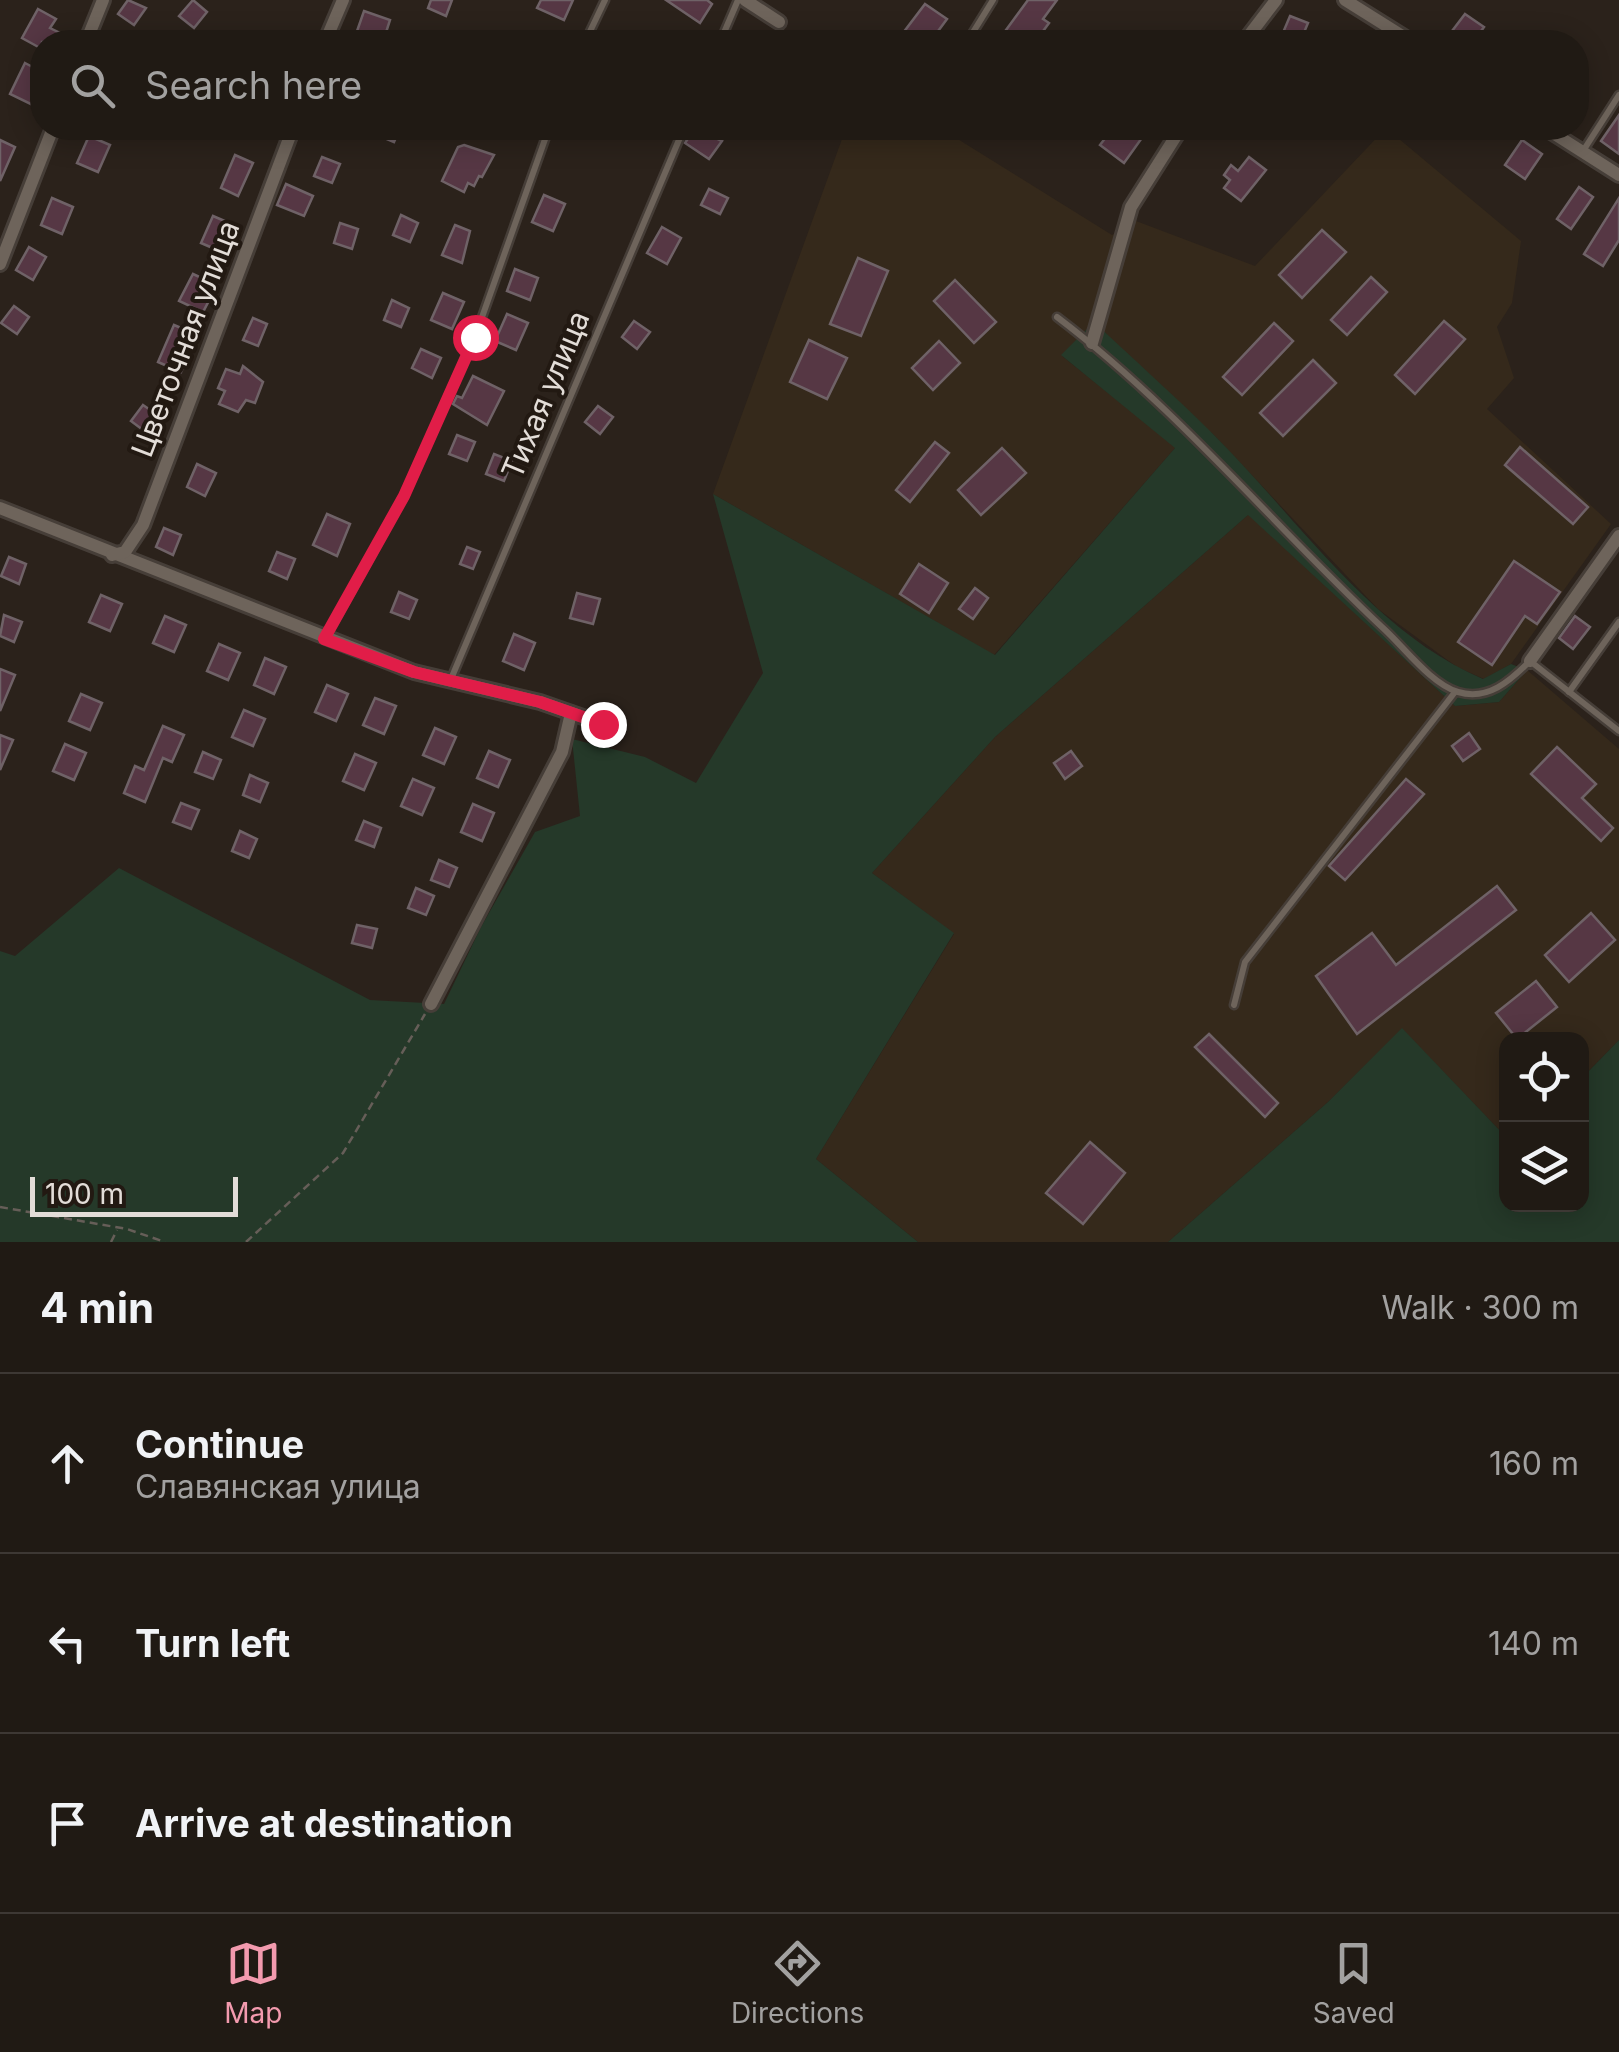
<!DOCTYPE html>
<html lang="en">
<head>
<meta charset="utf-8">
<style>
	body { margin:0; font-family:Inter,sans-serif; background:#2d2722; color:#f1f3f6 }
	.controls { position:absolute; right:30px; bottom:30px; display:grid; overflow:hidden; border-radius:20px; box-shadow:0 5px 25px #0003 }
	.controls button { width:90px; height:90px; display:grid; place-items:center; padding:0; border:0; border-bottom:2px solid #3d3834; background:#201a14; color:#f1f3f6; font:50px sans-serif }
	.scale { position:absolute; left:30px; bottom:25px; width:208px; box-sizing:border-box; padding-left:10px; border:5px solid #e3ddd8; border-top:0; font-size:28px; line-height:35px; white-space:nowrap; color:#e3ddd8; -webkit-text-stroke:8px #221912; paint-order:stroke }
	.stop { position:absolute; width:30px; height:30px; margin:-22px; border:8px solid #e11d48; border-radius:50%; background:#fff }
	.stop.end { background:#e11d48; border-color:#fff; box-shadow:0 2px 10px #0008 }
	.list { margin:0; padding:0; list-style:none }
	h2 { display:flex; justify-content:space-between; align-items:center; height:130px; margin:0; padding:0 40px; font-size:42px }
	h2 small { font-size:32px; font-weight:400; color:#a2a1a0 }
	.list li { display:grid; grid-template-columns:65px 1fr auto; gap:30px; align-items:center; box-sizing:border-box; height:180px; padding:0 40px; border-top:2px solid #3d3834 }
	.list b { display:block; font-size:38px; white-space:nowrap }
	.list p { margin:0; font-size:32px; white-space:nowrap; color:#a2a1a0 }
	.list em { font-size:32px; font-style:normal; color:#a2a1a0 }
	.icon { flex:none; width:55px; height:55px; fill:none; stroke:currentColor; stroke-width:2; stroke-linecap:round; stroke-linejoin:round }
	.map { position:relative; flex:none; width:1619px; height:1242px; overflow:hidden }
	.search { position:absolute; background:#201a14; box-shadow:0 5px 25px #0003; left:30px; right:30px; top:30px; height:110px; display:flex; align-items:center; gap:25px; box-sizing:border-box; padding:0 35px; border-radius:40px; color:#a2a1a0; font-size:38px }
	.sheet { height:670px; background:#201a14 }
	nav { display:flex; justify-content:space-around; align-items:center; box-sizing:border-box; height:140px; border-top:2px solid #3d3834; background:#201a14; font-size:28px; color:#a2a1a0 }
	nav a { display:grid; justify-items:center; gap:5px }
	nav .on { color:#f29aae }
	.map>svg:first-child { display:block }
</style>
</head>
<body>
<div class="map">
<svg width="1619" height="1242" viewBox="0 0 1619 1242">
	<rect width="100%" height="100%" fill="#2b221b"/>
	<!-- commercial -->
	<g fill="#35291b">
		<polygon points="846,128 940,128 1112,235 1136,221 1255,266 1386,128 1521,241 1512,303 1497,327 1514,378 1487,409 1611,524 1511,664 1484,679 1457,667 1378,609 1212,433 1062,356 1176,447 994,655 713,494"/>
		<polygon points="1249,514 1455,706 1499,702 1527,670 1619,749 1619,1040 1582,1078 1582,1040 1506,1040 1506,1137 1402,1029 1328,1102 1168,1242 918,1242 816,1159 954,934 872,873 995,737"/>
	</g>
	<!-- green -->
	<g fill="#253929">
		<path d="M1094,322C1133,359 1174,395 1212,433C1297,517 1371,631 1483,679L1511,664L1527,670L1499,702L1455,706L1248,515L995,737L872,873L954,933L816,1159L918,1242H0V951L15,956L119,868L370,1000L444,1004L481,927L535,832L580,816L572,739L645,757L696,783L763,673L713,494L995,655L1175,448L1061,355Z"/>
		<polygon points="1402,1028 1506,1137 1506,1204 1582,1204 1582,1078 1619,1040 1619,1242 1168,1242 1328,1102"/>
	</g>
	<!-- building -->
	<g fill="#563744" stroke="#6f6267" stroke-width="2.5">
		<polygon points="128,0 146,8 134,25 118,14"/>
		<polygon points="193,0 207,12 194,28 179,16"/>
		<polygon points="431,0 452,0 446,16 428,8"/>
		<polygon points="541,0 573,0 564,20 537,8"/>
		<polygon points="666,0 707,0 712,4 700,23"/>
		<polygon points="1028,0 1057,0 1043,19 1049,23 1038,38 1032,34 1022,42 1006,30"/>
		<polygon points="925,4 947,19 930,42 908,42 900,37"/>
		<polygon points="38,9 56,19 50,28 60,33 54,42 42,42 42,49 22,38"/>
		<polygon points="364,11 390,20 383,42 356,34"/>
		<polygon points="1465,14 1484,27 1473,42 1459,42 1449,35"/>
		<polygon points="1290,16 1308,23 1300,42 1282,35"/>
		<polygon points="25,63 42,72 39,108 10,94"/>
		<polygon points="1619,115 1619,154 1601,141"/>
		<polygon points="361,128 400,128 394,142"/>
		<polygon points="695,128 722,141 709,159 685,143"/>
		<polygon points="1113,128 1149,128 1124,163 1100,145"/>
		<polygon points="89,136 110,145 98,172 77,163"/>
		<polygon points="0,140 15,147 0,181"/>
		<polygon points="1522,140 1542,154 1525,179 1505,165"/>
		<polygon points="464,145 494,155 482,177 479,176 474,186 468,183 464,192 442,181 458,147"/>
		<polygon points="235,155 253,163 238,196 221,188"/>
		<polygon points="322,157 340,164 332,183 314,176"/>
		<polygon points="1249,157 1266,170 1241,201 1224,188 1230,180 1224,175 1231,165 1238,171"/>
		<polygon points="286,184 313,196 304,216 277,205"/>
		<polygon points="1579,187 1593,197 1571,229 1557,219"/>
		<polygon points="709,189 728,198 720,214 701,205"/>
		<polygon points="544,195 565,204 553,231 532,222"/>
		<polygon points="52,198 73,207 62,234 41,225"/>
		<polygon points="1619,198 1619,240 1603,266 1584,254"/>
		<polygon points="401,215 418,223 410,242 393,235"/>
		<polygon points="213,216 234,225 222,252 201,243"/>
		<polygon points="340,223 358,229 352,249 334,243"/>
		<polygon points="455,225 470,231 462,263 442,255"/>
		<polygon points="662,227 681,238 667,264 647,253"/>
		<polygon points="1322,230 1346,252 1302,298 1279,275"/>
		<polygon points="29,247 46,257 33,280 16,270"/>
		<polygon points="858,258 888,271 861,336 830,324"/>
		<polygon points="515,269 538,278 530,300 507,291"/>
		<polygon points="193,274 217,285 203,312 179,301"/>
		<polygon points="1371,277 1387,292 1347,335 1331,320"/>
		<polygon points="955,280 996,322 974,343 934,301"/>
		<polygon points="443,293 464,302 452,329 431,320"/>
		<polygon points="392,300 409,308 401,327 384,320"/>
		<polygon points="14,306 29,317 17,334 1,323"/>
		<polygon points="507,314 528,323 516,350 495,341"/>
		<polygon points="253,318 267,324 258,346 243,340"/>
		<polygon points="634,321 650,332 637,349 622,337"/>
		<polygon points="1444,321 1465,339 1415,394 1395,375"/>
		<polygon points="1274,323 1293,341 1242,395 1223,377"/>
		<polygon points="174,325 198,335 181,372 158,362"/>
		<polygon points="809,340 847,358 827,399 790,382"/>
		<polygon points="939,341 960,363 933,390 912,368"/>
		<polygon points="421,349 441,358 432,378 412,368"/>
		<polygon points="1313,360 1336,383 1283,436 1260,413"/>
		<polygon points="243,366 263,382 255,403 246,400 238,412 219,404 225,391 218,388 226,369 240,374"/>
		<polygon points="473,376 504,391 487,425 453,404 457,396 462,398"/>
		<polygon points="143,405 159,416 147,433 131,421"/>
		<polygon points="598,406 613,417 600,434 585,422"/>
		<polygon points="457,435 475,442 467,461 449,454"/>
		<polygon points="935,442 949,453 910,502 896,490"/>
		<polygon points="1520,447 1588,507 1573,524 1505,465"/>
		<polygon points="1002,448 1026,473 981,515 958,490"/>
		<polygon points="494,454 512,461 504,481 486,474"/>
		<polygon points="197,464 216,473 205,496 187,487"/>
		<polygon points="327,514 350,524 337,556 313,545"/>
		<polygon points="164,528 181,535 173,555 156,547"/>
		<polygon points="467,547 480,552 473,569 460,564"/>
		<polygon points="277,552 295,559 287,579 269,571"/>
		<polygon points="9,557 26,564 19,584 1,576"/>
		<polygon points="1514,561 1560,592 1537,624 1525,616 1492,665 1458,642"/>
		<polygon points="919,564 948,583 929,613 900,594"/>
		<polygon points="975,588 988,598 973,619 959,609"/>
		<polygon points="399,592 417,600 409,619 391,612"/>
		<polygon points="577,593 600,599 593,624 570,618"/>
		<polygon points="101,595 122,604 110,631 89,622"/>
		<polygon points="4,615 22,622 14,642 0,636"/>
		<polygon points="165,616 186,625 174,652 153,643"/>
		<polygon points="1575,616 1590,627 1573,649 1559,638"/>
		<polygon points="514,634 535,643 524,670 503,661"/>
		<polygon points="219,644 240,653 228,680 207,671"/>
		<polygon points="265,658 286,667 274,694 254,685"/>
		<polygon points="0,669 15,675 0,711"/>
		<polygon points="327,685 348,694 336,721 315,712"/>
		<polygon points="81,694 102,703 90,730 69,721"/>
		<polygon points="375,698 396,706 384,734 363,725"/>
		<polygon points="244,710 265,719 253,746 232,737"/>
		<polygon points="163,726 184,735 172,762 163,758 145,802 124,793 135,766 144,770"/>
		<polygon points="435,728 456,737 444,764 423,755"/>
		<polygon points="1469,733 1480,749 1463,761 1452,746"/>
		<polygon points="0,735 13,740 0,770"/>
		<polygon points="65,744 86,753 74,780 53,771"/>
		<polygon points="1557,747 1596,784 1582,798 1613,828 1601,841 1531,774"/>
		<polygon points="489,751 510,760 498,787 477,778"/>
		<polygon points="1071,751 1082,766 1065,779 1054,763"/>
		<polygon points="203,752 221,760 213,779 195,772"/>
		<polygon points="355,754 376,763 364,790 343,781"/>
		<polygon points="250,775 268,783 260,802 243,795"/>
		<polygon points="413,779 434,788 422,815 401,806"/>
		<polygon points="1406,779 1424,794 1345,880 1329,866"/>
		<polygon points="181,803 199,810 191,829 173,822"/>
		<polygon points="473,804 494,813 482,841 461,832"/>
		<polygon points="364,821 381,828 374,847 356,840"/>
		<polygon points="240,831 257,839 249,858 232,851"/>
		<polygon points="439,860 457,868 449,887 431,880"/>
		<polygon points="1497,886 1516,910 1357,1034 1316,976 1372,933 1396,965"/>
		<polygon points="416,888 434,896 426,915 408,908"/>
		<polygon points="1591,913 1615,940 1569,982 1545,955"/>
		<polygon points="357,925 377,929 372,948 352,943"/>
		<polygon points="1536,981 1557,1007 1517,1039 1496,1013"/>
		<polygon points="1209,1034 1278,1103 1265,1117 1195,1047"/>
		<polygon points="1090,1142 1125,1173 1083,1224 1046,1193"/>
	</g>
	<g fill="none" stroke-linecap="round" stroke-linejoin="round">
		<!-- service casing -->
		<g stroke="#463e38" stroke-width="11">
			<g id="service">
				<polyline points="585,42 605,0"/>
				<polyline points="720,42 738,0"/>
				<polyline points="967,42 993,0"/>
				<polyline points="1583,151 1619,95"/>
				<path d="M1057,317C1177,408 1273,525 1383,628C1404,647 1431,684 1458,692C1488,701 1510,681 1530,661L1619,731"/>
				<polyline points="325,638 404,496 475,337 549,128"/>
				<polyline points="451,679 684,128"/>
				<polyline points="1569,692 1619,622"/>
				<polyline points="1234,1005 1245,962 1455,692"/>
			</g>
		</g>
		<!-- minor casing -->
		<g stroke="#463e38" stroke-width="18">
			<g id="minor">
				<polyline points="745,0 779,22"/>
				<polyline points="1345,0 1412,42"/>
				<polyline points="86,42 103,0"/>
				<polyline points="325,42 343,0"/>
				<polyline points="1244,42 1276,0"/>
				<polyline points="1545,128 1619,175"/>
				<polyline points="0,264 53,128"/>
				<polyline points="1092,343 1131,207 1181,128"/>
				<polyline points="0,508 414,672 540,702 603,724"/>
				<polyline points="112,555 125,552 143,525 293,128"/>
				<polyline points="1530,661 1619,536"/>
				<polyline points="431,1004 562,752 571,713"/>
			</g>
		</g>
		<!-- path -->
		<g stroke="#665e58" stroke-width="2.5" stroke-dasharray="8 5" stroke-linecap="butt">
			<polyline points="0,1207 127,1229 165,1242"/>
			<polyline points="111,1242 117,1230"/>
			<polyline points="246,1242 343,1153 425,1014"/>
		</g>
		<!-- service -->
		<use href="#service" stroke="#6e645b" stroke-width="6"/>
		<!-- minor -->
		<use href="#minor" stroke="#6e645b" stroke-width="12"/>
	</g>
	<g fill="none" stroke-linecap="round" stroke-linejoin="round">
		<!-- route -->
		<polyline stroke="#e11d48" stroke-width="12" points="475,337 404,496 324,639 414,672 540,702 603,724"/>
	</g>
	<g text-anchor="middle" stroke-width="8" stroke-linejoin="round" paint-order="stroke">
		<!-- street labels -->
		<g font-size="30" fill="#e3ddd8" stroke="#221912">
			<text transform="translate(186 339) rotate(-69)" y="10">Цветочная улица</text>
			<text transform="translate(546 395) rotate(-67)" y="10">Тихая улица</text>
		</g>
	</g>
</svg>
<div class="controls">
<button><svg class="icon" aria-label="locate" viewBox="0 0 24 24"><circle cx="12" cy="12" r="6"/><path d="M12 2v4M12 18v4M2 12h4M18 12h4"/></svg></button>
<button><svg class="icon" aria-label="layers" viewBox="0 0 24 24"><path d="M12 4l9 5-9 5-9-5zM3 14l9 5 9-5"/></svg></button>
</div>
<div class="scale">100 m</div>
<div class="stop" style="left:475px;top:337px"></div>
<div class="stop end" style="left:603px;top:724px"></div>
<div class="search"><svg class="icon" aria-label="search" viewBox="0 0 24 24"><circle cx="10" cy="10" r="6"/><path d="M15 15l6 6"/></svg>Search here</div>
</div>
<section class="sheet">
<h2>4 min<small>Walk · 300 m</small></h2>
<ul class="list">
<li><svg class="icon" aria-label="ahead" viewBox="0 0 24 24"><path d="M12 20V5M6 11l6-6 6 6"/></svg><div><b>Continue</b><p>Славянская улица</p></div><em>160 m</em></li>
<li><svg class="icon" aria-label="left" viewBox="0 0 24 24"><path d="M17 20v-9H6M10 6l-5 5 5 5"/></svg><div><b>Turn left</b></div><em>140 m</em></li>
<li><svg class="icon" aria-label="arrive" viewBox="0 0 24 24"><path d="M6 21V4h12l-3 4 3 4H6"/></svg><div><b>Arrive at destination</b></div></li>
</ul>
</section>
<nav>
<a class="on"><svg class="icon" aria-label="map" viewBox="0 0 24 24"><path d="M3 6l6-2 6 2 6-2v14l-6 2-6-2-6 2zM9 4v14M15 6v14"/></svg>Map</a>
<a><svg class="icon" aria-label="directions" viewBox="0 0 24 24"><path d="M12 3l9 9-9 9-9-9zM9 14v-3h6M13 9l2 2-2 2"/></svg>Directions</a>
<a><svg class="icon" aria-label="saved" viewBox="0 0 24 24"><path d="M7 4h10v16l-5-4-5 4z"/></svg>Saved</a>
</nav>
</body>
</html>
